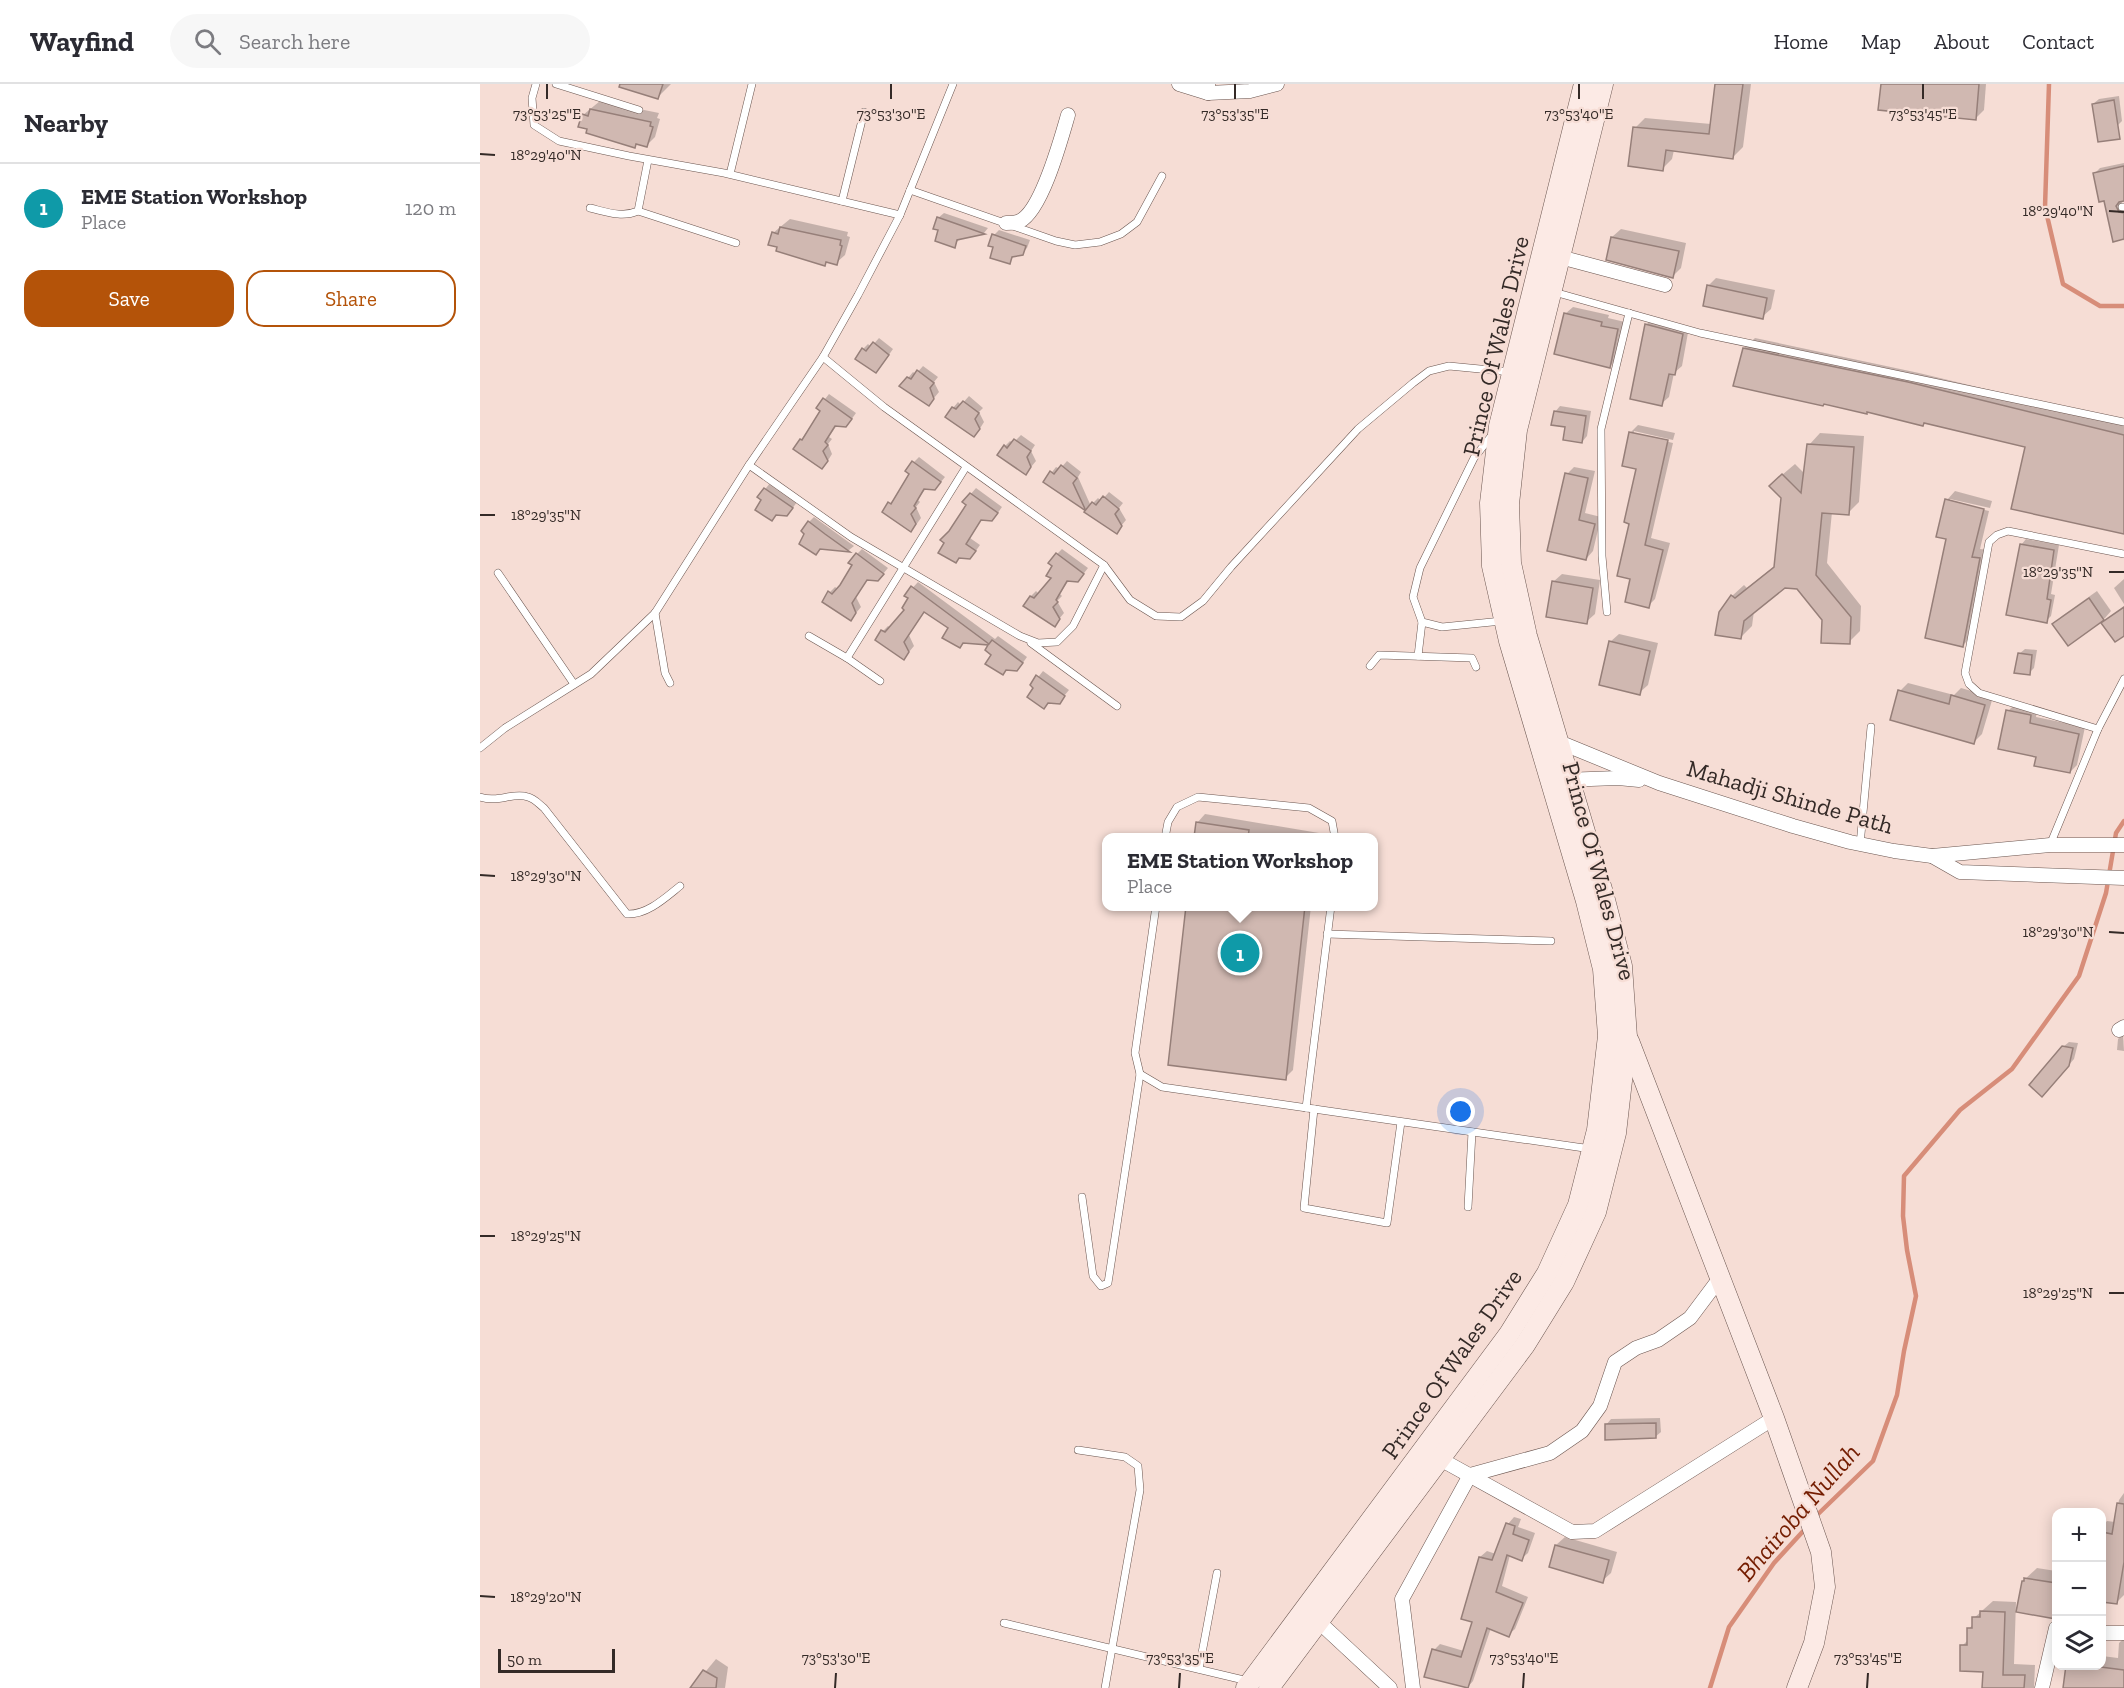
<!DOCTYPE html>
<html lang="en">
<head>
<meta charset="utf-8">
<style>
	body { margin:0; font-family:"Zilla Slab",serif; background:#f7f7f7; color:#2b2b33 }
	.controls { position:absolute; right:18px; bottom:18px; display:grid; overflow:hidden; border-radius:12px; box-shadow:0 3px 15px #0003 }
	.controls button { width:54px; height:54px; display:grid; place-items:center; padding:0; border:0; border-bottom:2px solid #e1e1e2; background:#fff; color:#2b2b33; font:30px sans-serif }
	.scale { position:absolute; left:18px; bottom:15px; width:117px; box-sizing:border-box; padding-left:6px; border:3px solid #342a27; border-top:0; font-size:16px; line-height:21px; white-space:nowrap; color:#342a27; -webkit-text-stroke:4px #f6ddd5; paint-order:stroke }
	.you { position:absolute; left:981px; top:1028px; width:21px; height:21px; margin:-15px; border:4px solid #fff; border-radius:50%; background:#1a73e8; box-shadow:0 0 0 9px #1a73e833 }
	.badge { display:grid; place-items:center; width:39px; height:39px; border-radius:50%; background:#b45309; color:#fff; font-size:20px; font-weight:700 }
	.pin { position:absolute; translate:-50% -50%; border:3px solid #fff; box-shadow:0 2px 6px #0006 }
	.popup { position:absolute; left:622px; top:749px; width:276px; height:78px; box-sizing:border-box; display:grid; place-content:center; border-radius:12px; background:#fff; filter:drop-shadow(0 2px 4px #0005); font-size:20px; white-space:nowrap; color:#7c7c81 }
	.popup b { font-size:22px; color:#2b2b33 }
	.popup::after { content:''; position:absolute; left:50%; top:100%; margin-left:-12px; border:12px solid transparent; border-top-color:#fff }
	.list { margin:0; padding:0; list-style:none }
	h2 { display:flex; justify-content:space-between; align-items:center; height:78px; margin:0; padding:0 24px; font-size:26px }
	h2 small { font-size:20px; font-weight:400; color:#7c7c81 }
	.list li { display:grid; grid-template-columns:39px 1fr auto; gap:18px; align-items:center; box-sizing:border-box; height:90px; padding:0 24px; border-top:2px solid #e1e1e2 }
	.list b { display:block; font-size:22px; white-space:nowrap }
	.list p { margin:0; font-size:20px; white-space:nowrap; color:#7c7c81 }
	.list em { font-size:20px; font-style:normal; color:#7c7c81 }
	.actions { display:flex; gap:12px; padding:18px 24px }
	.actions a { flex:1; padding:14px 0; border:2px solid #b45309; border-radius:18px; text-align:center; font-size:21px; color:#b45309 }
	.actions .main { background:#b45309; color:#fff }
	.icon { flex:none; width:33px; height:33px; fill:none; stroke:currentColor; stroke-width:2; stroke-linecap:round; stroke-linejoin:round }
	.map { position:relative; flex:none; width:1644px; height:1604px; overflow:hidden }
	header { display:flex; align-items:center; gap:36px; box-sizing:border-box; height:84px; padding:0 30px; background:#fff; border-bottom:2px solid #e1e1e2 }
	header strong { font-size:28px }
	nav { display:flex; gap:33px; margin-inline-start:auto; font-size:21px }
	.search { width:420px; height:54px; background:#f7f7f7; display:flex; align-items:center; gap:15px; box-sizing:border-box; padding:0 21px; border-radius:33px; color:#7c7c81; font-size:22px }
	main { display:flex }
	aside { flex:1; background:#fff }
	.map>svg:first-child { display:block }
</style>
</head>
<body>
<header>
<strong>Wayfind</strong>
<div class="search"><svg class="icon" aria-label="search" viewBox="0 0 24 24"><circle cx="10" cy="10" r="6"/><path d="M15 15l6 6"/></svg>Search here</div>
<nav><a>Home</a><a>Map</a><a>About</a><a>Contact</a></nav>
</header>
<main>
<aside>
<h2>Nearby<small></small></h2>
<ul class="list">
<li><span class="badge" style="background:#0f9aa8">1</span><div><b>EME Station Workshop</b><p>Place</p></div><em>120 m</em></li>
</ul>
<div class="actions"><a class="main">Save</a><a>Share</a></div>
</aside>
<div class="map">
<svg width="1644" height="1604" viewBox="0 0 1644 1604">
	<rect width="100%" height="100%" fill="#f6ddd5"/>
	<!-- shadow -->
	<g fill="#0003">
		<polygon points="138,0 191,0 178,13"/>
		<polygon points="1236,0 1271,0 1263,63 1253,73 1194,66 1192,75 1182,85 1155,44 1165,34 1231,40"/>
		<polygon points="1403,0 1506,0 1504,26 1495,35"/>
		<polygon points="1639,12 1642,37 1637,42 1613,20 1619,15"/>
		<polygon points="120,17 179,29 177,34 180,35 175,53 167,61 158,59 155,62 103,31"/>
		<polygon points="1644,79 1644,117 1641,117 1644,122 1644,157 1615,89 1620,84"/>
		<polygon points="464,129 508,144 504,149 480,154 474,162 460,145 458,134"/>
		<polygon points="310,135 368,148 367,152 370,153 365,171 356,179 348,177 344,180 298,162 293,149"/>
		<polygon points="1141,145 1206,159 1201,184 1193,192 1132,153"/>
		<polygon points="519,146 550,156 547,164 542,169 535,171 529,178 514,151"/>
		<polygon points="1236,194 1295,206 1291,225 1282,233 1228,202"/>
		<polygon points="1093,223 1129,231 1128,234 1145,238 1137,275 1129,283 1085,230"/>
		<polygon points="1174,233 1209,243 1202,282 1194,289 1189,313 1181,320 1166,241"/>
		<polygon points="399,254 413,265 401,282 383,265 388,260 391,263"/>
		<polygon points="1275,254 1439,289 1644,338 1644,448 1547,362 1445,338 1388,327 1264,264"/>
		<polygon points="443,282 458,293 454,298 459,308 449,320 428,294 433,288 436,290"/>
		<polygon points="349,310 376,329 371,336 357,341 349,353 352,355 348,360 352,370 347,378 321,356 342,326 338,324"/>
		<polygon points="489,312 503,324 499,328 504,338 499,346 473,324 478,318 481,321"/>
		<polygon points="1080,322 1111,327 1107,352 1102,358 1075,328"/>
		<polygon points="1158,341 1195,349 1193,356 1154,347 1154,350 1193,359 1171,454 1190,459 1175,515 1168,522 1152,494 1151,438 1158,384 1150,349"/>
		<polygon points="1340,349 1384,352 1379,418 1368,429 1352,428 1347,479 1381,522 1380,547 1369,558 1343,536 1317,504 1305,503 1274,527 1272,542 1261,553 1252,512 1264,501 1267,504 1296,481 1302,414 1302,391 1315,380 1325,390 1329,361"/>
		<polygon points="541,351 555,361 551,367 556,377 546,389 525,362 530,357 533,359"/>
		<polygon points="439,373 465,393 455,405 446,404 438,416 440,418 436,423 441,434 436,441 404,428 410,419 416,414 431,390 434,378"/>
		<polygon points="587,377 601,388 598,393 610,420 606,425 565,397 576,383 580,385"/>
		<polygon points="1094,383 1115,387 1105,429 1121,433 1113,467 1106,475 1087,390"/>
		<polygon points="290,399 317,418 312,425 297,430 292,435 283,416 279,413"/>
		<polygon points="496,404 522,423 517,430 502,434 490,454 500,461 495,468 470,448 488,421 484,418"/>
		<polygon points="1475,407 1512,417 1510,424 1470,415 1470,418 1509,427 1500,465 1508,466 1491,553 1483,561 1468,454 1467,416"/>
		<polygon points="629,408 643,419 639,424 646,436 636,448 613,419 618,414 621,417"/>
		<polygon points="334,433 374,462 369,466 341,464 329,438"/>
		<polygon points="1546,455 1579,461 1571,510 1575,511 1571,532 1566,537 1541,461"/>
		<polygon points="382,465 408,484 403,490 388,495 376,513 381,523 371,535 350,508 355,503 358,505 374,481 377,470"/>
		<polygon points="582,465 608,484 598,497 589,496 580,510 582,512 577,517 584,529 574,541 545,522 551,512 556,507 559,510 573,494 577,470"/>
		<polygon points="1082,490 1120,496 1115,530 1106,538 1073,498"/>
		<polygon points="1644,495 1644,520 1634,504"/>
		<polygon points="438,498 515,555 518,552 547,573 542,580 511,560 484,558 470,543 445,527 429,551 434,562 424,574 397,556 403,547 408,542 411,544 427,525 430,514 426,511"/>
		<polygon points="1617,507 1631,527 1625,534 1588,560 1574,540 1582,532"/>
		<polygon points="1139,550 1178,559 1168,601 1159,609 1130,558"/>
		<polygon points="1545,565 1557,566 1554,584 1549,589 1539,570"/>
		<polygon points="563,587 589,606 579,618 570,618 564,623 555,603 552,601"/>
		<polygon points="1428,599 1474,611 1481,604 1513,613 1502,650 1494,658 1420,607"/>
		<polygon points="1535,620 1557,625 1556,633 1605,643 1597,681 1590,688 1528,627"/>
		<polygon points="725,730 839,749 839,754 715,754 717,739"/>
		<polygon points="707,822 831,822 813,986 805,994"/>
		<polygon points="1643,950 1644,967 1637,966 1638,955"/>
		<polygon points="1589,958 1598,959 1594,975 1568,1005 1583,963"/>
		<polygon points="1180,1334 1181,1348 1175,1353 1126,1341 1131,1335"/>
		<polygon points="1644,1409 1644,1511 1636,1519 1622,1516 1622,1442 1627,1437 1635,1438 1639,1416"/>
		<polygon points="1034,1433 1041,1435 1038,1443 1055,1449 1048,1469 1041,1475 1030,1471 1022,1502 1048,1513 1035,1545 1028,1551 1011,1544 993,1597 987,1604 954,1566 960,1560 984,1567 994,1537 1000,1473 1007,1467 1016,1470 1028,1440"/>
		<polygon points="1085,1453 1137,1468 1131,1489 1122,1497 1076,1461"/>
		<polygon points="1557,1484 1576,1487 1576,1532 1538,1526 1543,1497"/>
		<polygon points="1513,1517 1536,1518 1534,1580 1555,1581 1554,1604 1504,1604 1505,1586 1482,1562 1489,1555 1489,1545 1493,1540 1494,1534"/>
		<polygon points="1644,1554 1644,1604 1584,1604 1587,1582 1622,1582 1622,1572 1638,1574 1639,1559"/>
		<polygon points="236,1575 248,1583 245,1604 212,1604"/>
	</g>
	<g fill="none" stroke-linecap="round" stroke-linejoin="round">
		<!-- stream -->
		<g stroke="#d78d79" stroke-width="4.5">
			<polyline points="1569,0 1565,123 1583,200 1620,222 1644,222"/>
			<polyline points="1335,1433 1393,1377 1417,1311 1424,1267 1436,1212 1427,1166 1423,1132 1424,1092 1480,1026 1532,985 1599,892 1626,809 1636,749 1644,737"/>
			<polyline points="1230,1604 1249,1543 1294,1479 1326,1444"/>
		</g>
	</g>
	<!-- building -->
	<g fill="#d0b8b1" stroke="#967f79" stroke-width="1.5">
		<polygon points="140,0 183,0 178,15 139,3"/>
		<polygon points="1235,0 1263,0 1253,75 1186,66 1183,87 1148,82 1153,43 1229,50"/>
		<polygon points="1401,0 1499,0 1496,36 1398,26"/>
		<polygon points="1634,16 1640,55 1618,58 1612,20"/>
		<polygon points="110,25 171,38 170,42 173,43 167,63 156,60 155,64 106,49 107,45 98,43 102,30 108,32"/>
		<polygon points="1644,82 1644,117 1639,118 1636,122 1639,128 1644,129 1644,155 1633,158 1624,117 1619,118 1613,89"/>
		<polygon points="457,133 477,140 505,150 477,156 475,164 455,157 458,146 453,145"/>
		<polygon points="300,143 361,156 360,161 362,162 357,181 346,178 345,182 296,167 297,163 288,161 292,148 298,150"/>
		<polygon points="512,150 546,162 543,171 532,173 530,180 510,174 513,163 508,162"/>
		<polygon points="1131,153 1199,167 1193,194 1126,176"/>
		<polygon points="1227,201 1287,214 1283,235 1223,222"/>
		<polygon points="1084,229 1122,238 1121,242 1138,245 1130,284 1074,270"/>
		<polygon points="1165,240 1203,250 1195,291 1189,290 1182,322 1150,315"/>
		<polygon points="393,258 409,271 396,289 375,275 382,264 386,267"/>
		<polygon points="1263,264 1428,298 1644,351 1644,450 1531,425 1545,363 1444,339 1443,342 1387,328 1387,330 1344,320 1343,322 1253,302"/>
		<polygon points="437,286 454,299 450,304 454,315 449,322 419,302 427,293 431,295"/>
		<polygon points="343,314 372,335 366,343 355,342 345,358 348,361 343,367 348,377 342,385 313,365 320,355 322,356 340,327 336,324"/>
		<polygon points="483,317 499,329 495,335 500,345 494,353 465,333 472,323 476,325"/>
		<polygon points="1074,327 1106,332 1102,359 1083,356 1085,343 1071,341"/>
		<polygon points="1149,348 1188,356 1165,461 1183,466 1169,524 1145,518 1150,495 1137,492 1149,440 1144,438 1156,385 1142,382"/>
		<polygon points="534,355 551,367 547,373 551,383 546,391 517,371 524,361 527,364"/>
		<polygon points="1327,360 1374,363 1369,431 1342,429 1336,491 1371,533 1370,560 1341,559 1342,536 1317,505 1305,504 1264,537 1261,555 1235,551 1239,528 1251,511 1255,514 1294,483 1301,414 1289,402 1302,390 1321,409"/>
		<polygon points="432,377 461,398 455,406 444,405 434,422 436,424 431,430 436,440 431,448 402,428 408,418 411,420 429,390 425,387"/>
		<polygon points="581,381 597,394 593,399 606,427 563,398 570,387 574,390"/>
		<polygon points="1085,389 1108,394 1099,436 1115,440 1106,476 1067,467"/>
		<polygon points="284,404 313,424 307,432 296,431 292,437 275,426 281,416 277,413"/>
		<polygon points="490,409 518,429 512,437 501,436 486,460 496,467 490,475 479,474 476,479 458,469 464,459 460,456 469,447 486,421 482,418"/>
		<polygon points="623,412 639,425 635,430 642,442 637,450 604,428 612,418 616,421"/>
		<polygon points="1465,415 1504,425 1492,473 1500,474 1483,563 1445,554 1466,455 1456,453"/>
		<polygon points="328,437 345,450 370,468 340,465 336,471 319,460 324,450 321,447"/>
		<polygon points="1540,460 1574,466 1567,515 1571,516 1567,539 1526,531"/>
		<polygon points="376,469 404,490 398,497 387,496 372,519 376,529 371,537 342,518 348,507 352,510 360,501 372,481 368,479"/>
		<polygon points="576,469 604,490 598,498 587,497 576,516 578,518 573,523 580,535 575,543 543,522 550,512 554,514 571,494 566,492 572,482 568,479"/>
		<polygon points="1072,497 1113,504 1107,540 1066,533"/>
		<polygon points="431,502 509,560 512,556 543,579 537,587 526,586 523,591 505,580 511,571 505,566 508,561 483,559 480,564 462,554 468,544 444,528 424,558 429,568 424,576 395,556 401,546 405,548 424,526 422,524 428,514 424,512"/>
		<polygon points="1609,514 1624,536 1588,562 1572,540"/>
		<polygon points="1644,523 1644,552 1635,558 1621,539"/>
		<polygon points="1129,557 1170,567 1160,611 1119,601"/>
		<polygon points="1538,569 1552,571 1550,591 1534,589"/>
		<polygon points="556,591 585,612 580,620 568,619 564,625 547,613 553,604 550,601"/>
		<polygon points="1418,606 1469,620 1471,611 1505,621 1494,660 1410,636"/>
		<polygon points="1526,626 1551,631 1550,639 1599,650 1590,689 1554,682 1556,673 1518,665"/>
		<polygon points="716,738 769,746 768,753 714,753"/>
		<polygon points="706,822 825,822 806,996 688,981"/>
		<polygon points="1582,962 1593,964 1589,982 1562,1013 1549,1001"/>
		<polygon points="1176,1339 1176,1354 1125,1356 1125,1340"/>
		<polygon points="1637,1419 1644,1420 1644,1478 1637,1520 1622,1518 1622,1448 1632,1450"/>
		<polygon points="1026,1439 1035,1442 1033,1450 1049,1456 1042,1477 1027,1471 1016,1508 1043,1519 1029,1553 1007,1544 988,1604 944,1593 952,1565 981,1573 992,1538 981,1535 999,1473 1012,1476"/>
		<polygon points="1075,1461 1129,1476 1123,1499 1069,1483"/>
		<polygon points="1544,1494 1576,1499 1576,1535 1536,1528 1542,1497 1544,1497"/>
		<polygon points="1500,1527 1525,1528 1523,1591 1545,1591 1544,1604 1502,1604 1503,1588 1480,1587 1480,1561 1487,1561 1487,1544 1492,1544 1492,1533 1500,1533"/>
		<polygon points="1586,1581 1605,1581 1644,1586 1644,1604 1583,1604"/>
		<polygon points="223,1586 237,1594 236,1604 210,1604"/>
	</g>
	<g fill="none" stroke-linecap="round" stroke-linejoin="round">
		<!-- lane casing -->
		<g stroke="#6a554f" stroke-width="8">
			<g id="lane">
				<polyline points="56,0 52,14 54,41 79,57 149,72 244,89 420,131"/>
				<polyline points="76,0 159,26"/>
				<polyline points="250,90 272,0"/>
				<polyline points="430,106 576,157 595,161 620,158 641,150 657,138 682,92"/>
				<polyline points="362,117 384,28"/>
				<polyline points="1642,123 1644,123"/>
				<path d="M110,124C127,128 142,134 158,127L168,76"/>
				<polyline points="158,127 256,159"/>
				<polyline points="1074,208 1220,249 1644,338"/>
				<polyline points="343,273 404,323 624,481 650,516 676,532 701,533 723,517 751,483 878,345 933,299 949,287 969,282 1031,288"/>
				<polyline points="1012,351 994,374 940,484 933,513 942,538 962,543 1022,537"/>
				<polyline points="269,381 371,453 540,552 558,559 577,558 593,542 624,481"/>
				<polyline points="18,489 94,600"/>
				<polyline points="1127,528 1122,472 1121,345 1149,229"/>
				<polyline points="175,529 185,589 190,599"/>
				<polyline points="329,552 367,574 400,597"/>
				<polyline points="551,559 637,622"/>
				<polyline points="938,572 942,538"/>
				<polyline points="367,574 486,383"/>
				<polyline points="890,582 899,571 992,574 996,583"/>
				<polyline points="1618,645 1499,609 1489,600 1485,589 1509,458 1517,451 1528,447 1644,470"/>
				<polyline points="0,664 25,644 111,590 175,529 269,381 343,273 378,211 420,131 473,0"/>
				<path d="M0,713C18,719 33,708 48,713C54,714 60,721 64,724L147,830C167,831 185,814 200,802"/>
				<polyline points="685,754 688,738 697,723 718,713 829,724 852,737 855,754"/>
				<polyline points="1380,761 1391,643"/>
				<polyline points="1570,761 1618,645 1644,595"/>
				<polyline points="847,850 1071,857"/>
				<polyline points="660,990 682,1003 1111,1065"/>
				<polyline points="826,1024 851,822"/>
				<polyline points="834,1025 824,1124 907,1139 921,1038"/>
				<polyline points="602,1113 613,1192 621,1202 628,1199 660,990 655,969 676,822"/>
				<polyline points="988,1123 992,1048"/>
				<polyline points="598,1366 645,1373 658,1382 660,1406 625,1604"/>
				<polyline points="524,1539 768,1597"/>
				<polyline points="719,1585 737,1489"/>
			</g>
		</g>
		<!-- street casing -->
		<g stroke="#6a554f" stroke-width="15">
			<g id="street">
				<polyline points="699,0 728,9"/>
				<polyline points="728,0 728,9 770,7 797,0"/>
				<path d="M526,139C529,139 536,139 540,137C562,126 581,55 588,31"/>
				<polyline points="1080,173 1185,201"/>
				<polyline points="1074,660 1079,658 1179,699 1313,742 1370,758 1414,767 1452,772 1570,761 1644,761"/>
				<polyline points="1083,696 1138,694 1159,696"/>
				<polyline points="1452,772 1480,788 1644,794"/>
				<polyline points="1639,946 1644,943"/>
				<polyline points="960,1375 1092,1448 1115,1447 1294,1334"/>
				<polyline points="839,1538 910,1604"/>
				<polyline points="1622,1549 1644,1549"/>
				<polyline points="933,1604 922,1515 990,1391 1070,1369 1102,1347 1120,1322 1135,1278 1156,1264 1178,1256 1210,1234 1240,1194"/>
				<polyline points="1562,1604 1576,1544"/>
			</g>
		</g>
		<!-- secondary casing -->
		<g stroke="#6a554f" stroke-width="21">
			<g id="secondary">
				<polyline points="1149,957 1294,1334 1341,1468 1345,1503 1334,1559 1317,1604"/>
				<polyline points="766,1604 1029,1250 1067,1189 1098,1121 1117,1046 1128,952 1123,885 1106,817 1029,557 1012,482 1010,419 1019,342 1104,0"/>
				<polyline points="789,1604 1045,1261 1084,1198 1116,1128 1136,1049 1147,953 1142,882 1124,812 1047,552 1031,479 1029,420 1037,346 1123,0"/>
			</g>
		</g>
		<!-- lane -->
		<use href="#lane" stroke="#fff" stroke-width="7"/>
		<!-- street -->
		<use href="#street" stroke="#fff" stroke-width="14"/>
		<!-- secondary -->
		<use href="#secondary" stroke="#fceae5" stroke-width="20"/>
	</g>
	<!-- ticks -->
	<path fill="none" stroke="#342a27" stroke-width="2" d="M67,15V0M411,15V0M755,15V0M1099,15V0M1443,15V0M0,70L15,71M1629,127L1644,128M0,431H15M1629,488H1644M0,791L15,792M1629,848L1644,849M0,1152H15M1629,1209H1644M0,1512L15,1513M355,1604L356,1589M699,1604L700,1589M1043,1604L1044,1589M1387,1604L1388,1589"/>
	<g text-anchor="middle" stroke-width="4.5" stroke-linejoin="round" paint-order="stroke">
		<!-- street labels -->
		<g font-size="24" fill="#342a27" stroke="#f6ddd5">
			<text transform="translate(1016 262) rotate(-77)" y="8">Prince Of Wales Drive</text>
			<text transform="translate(1310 713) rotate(16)" y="8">Mahadji Shinde Path</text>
			<text transform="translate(1119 787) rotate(75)" y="8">Prince Of Wales Drive</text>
			<text transform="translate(972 1280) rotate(-55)" y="8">Prince Of Wales Drive</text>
		</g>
		<!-- water labels -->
		<g font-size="26" font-style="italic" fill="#741d01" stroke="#f6ddd5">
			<text transform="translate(1318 1428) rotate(-49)" y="9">Bhairoba Nullah</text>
		</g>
	</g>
	<g font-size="15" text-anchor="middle" fill="#342a27" stroke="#f6ddd5" stroke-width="4.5" stroke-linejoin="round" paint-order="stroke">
		<text x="67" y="35">73°53'25"E</text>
		<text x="411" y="35">73°53'30"E</text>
		<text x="755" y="35">73°53'35"E</text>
		<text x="1099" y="35">73°53'40"E</text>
		<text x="1443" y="35">73°53'45"E</text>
		<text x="66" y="76">18°29'40"N</text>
		<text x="1578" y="132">18°29'40"N</text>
		<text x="66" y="436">18°29'35"N</text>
		<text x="1578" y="493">18°29'35"N</text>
		<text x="66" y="797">18°29'30"N</text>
		<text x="1578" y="853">18°29'30"N</text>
		<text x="66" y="1157">18°29'25"N</text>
		<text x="1578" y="1214">18°29'25"N</text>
		<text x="66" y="1518">18°29'20"N</text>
		<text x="356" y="1579">73°53'30"E</text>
		<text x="700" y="1579">73°53'35"E</text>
		<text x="1044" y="1579">73°53'40"E</text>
		<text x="1388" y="1579">73°53'45"E</text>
	</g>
</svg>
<div class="controls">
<button>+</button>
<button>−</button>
<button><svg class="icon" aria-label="layers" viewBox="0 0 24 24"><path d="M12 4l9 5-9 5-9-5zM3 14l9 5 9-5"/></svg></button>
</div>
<div class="scale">50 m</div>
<div class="you"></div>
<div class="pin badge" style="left:760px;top:869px;background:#0f9aa8">1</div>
<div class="popup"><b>EME Station Workshop</b>Place</div>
</div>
</main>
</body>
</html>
